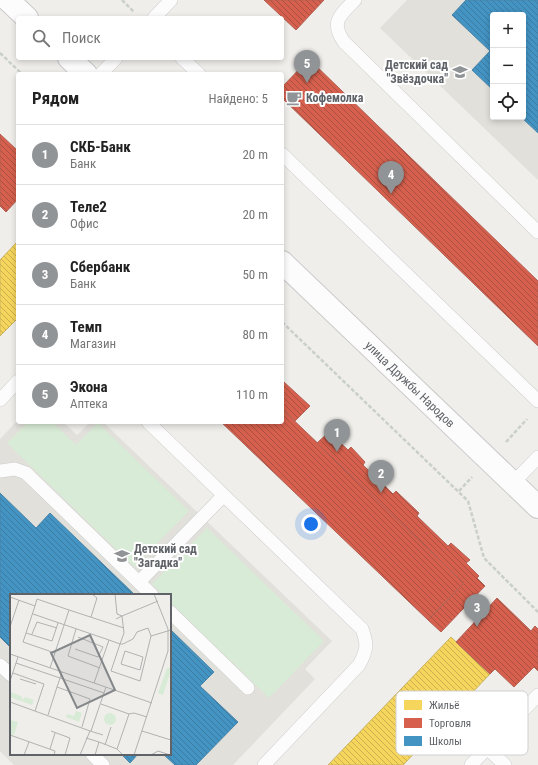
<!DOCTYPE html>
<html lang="ru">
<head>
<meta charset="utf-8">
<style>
	body { margin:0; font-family:"Roboto Condensed",sans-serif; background:#f6f6f6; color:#222 }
	.controls { position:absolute; right:12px; top:12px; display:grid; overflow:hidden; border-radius:4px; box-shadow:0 2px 6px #0003 }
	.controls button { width:36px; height:36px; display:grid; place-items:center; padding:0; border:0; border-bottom:1px solid #e0e0e0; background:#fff; color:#222; font:20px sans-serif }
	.you { position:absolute; left:311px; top:524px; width:14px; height:14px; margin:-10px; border:3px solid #fff; border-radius:50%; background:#1a73e8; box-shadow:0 0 0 6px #1a73e833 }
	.badge { display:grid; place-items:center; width:26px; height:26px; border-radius:50%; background:#919496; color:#fff; font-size:13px; font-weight:700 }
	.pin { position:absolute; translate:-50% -33px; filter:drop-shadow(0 1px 2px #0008) }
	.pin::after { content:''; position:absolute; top:21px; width:14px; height:12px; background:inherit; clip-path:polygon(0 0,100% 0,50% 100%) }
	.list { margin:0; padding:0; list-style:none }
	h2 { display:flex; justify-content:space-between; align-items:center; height:52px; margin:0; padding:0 16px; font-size:17px }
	h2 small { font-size:13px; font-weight:400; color:#767676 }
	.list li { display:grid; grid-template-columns:26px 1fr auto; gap:12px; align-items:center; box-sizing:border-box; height:60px; padding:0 16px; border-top:1px solid #e0e0e0 }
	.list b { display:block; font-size:15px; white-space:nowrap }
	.list p { margin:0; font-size:13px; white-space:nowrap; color:#767676 }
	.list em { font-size:13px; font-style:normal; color:#767676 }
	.icon { flex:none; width:22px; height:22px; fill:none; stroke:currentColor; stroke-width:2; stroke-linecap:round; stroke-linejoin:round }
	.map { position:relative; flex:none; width:538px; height:765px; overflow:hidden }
	.search { position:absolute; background:#fff; box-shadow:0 2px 6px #0003; left:16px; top:16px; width:268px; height:44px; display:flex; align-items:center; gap:10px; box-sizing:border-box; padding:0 14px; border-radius:4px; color:#767676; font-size:15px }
	.panel { position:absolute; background:#fff; box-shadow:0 2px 6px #0003; left:16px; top:72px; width:268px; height:352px; border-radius:4px }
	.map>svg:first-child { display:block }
</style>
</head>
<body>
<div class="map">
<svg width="538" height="765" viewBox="0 0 538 765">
	<defs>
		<pattern id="homes-back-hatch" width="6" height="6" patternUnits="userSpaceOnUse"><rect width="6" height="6" fill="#f6d55c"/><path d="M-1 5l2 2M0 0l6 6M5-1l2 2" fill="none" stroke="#cab050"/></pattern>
		<pattern id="shops-back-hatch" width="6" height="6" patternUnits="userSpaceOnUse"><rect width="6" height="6" fill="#d6604d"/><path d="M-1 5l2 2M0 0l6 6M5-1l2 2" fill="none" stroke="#a85042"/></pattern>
		<pattern id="schools-back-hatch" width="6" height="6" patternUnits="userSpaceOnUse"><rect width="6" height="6" fill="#4393c3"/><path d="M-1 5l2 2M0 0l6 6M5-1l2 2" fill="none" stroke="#3b7ca2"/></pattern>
	</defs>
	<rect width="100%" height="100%" fill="#efeeea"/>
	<!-- education -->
	<g fill="#e2e0da" fill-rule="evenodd">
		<path d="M407,0H538V180L380,28ZM493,15H523V117H493Z"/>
		<path d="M18,420V422H63L77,435L90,422H103L332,641L305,669L315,679L233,765H14L0,751V439ZM11,595H170V754H11Z"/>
	</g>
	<!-- green -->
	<g fill="#d8ebd6">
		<polygon points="28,422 52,422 76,445 98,423 189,511 134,567 7,443"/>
		<polygon points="207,528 324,641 269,698 170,602 170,595 163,595 152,584"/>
	</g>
	<!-- homes -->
	<g fill="url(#homes-back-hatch)" stroke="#c9b360">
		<polygon points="18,241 18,318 0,336 0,260"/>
		<polygon points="451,637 490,674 403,765 328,765"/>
	</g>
	<!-- shops -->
	<g fill="url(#shops-back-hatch)" stroke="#b26155">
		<polygon points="264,0 324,0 296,30"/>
		<polygon points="309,59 538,281 538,346 282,98 282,87"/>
		<polygon points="0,134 18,151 18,199 6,212 0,206"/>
		<polygon points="284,382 310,406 295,421 282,409 282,384"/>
		<polygon points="282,409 464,583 428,620 221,422 282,422"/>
		<polygon points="329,432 348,450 351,447 365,462 363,465 393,494 396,491 419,513 417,516 448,546 451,543 470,560 466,563 479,576 477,578 485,586 441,632 428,620 464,583 317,443"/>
		<polygon points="497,598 531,631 535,626 538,629 538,671 534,667 514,687 495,669 490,674 456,642"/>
	</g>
	<!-- schools -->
	<g fill="url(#schools-back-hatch)" stroke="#4b85a8">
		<polygon points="466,0 538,0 538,133 521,117 523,117 523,15 493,15 493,90 472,70 490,51 452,15"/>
		<polygon points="0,493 36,528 50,513 135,595 11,595 11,648 0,637"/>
		<polygon points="170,629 214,672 200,686 238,722 196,765 175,765 163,754 170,754"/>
		<polygon points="121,754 138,754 130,763"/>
	</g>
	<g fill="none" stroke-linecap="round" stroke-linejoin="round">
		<!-- lane casing -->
		<g stroke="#cbcccc" stroke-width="14">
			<g id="lane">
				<path d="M355,0C340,15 330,22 344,42L538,232"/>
				<polyline points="154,18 171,0"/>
				<polyline points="182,58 199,74"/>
				<polyline points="101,74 116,58"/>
				<polyline points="282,154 538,401"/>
				<polyline points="0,400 18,381"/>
				<path d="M148,422L362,629C368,645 367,650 359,665L264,765"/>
				<polyline points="0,471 15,469 26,473 152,595"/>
				<polyline points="513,483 538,457"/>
				<polyline points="139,582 223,496"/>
				<polyline points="170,612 248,688"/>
				<polyline points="0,665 11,675"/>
				<polyline points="487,748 505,765"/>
				<polyline points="92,754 103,765"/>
				<polyline points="471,765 538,695"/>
			</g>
		</g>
		<!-- secondary casing -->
		<g stroke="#cacacb" stroke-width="24">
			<g id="secondary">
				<polyline points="8,0 27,18"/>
				<polyline points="69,58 86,74"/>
				<path id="s1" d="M282,262L538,507"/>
			</g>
		</g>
		<!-- path -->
		<g stroke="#cacfcc" stroke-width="2.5" stroke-dasharray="4 2" stroke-linecap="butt">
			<polyline points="122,0 134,12"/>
			<polyline points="0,53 22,74"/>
			<polyline points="282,322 468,501 484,558 538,612"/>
			<polyline points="506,442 527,419"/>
			<polyline points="459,491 472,477"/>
		</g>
		<!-- lane -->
		<use href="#lane" stroke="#fdfcfc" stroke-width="13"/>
		<!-- secondary -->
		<use href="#secondary" stroke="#fdfcfc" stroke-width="22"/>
	</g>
	<!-- icons -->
	<defs>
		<g id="school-bare" transform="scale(1.2)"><path d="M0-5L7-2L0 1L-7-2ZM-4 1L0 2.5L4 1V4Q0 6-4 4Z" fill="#919496" stroke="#fff" stroke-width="2.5" paint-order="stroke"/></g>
		<g id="cafe-bare" transform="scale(1.2)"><path d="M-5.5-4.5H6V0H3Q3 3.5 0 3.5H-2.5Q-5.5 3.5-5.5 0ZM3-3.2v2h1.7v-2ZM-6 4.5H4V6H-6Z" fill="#919496" stroke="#fff" stroke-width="2.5" paint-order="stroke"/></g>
	</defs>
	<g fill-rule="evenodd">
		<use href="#school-bare" x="460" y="72"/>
		<use href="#cafe-bare" x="294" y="98"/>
		<use href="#school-bare" x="122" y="556"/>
	</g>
	<g text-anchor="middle" stroke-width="4" stroke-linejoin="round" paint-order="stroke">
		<!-- poi labels -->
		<g font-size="12" font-weight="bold" fill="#5f6368" stroke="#fff" text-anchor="start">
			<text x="448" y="69" text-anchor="end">Детский сад<tspan x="448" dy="14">"Звёздочка"</tspan></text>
			<text x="306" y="102">Кофемолка</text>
			<text x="134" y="553">Детский сад<tspan x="134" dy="14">"Загадка"</tspan></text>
		</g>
		<!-- street labels -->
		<g font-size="12" fill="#5f6368" stroke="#fff">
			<text dy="4" stroke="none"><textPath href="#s1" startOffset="177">улица Дружбы Народов</textPath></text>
		</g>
	</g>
	<!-- overview -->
	<g transform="translate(10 594)">
		<rect width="161" height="161" fill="#efeeea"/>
		<path d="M157,74H161V76L153,101L148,99ZM0,98L11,102L13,106L15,103L24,106L22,111L0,103ZM66,117L72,119L69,128L56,123L57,120L64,122ZM94 125a6 6 0 1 1 12 0a6 6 0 1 1-12 0ZM0,126L8,128L4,141L0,140Z" fill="#d8ebd6"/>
		<path fill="none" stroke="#b1b2b2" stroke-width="1" d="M105,0L107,20L112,22L106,25M0,3L25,12L27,5L59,16L40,74M25,12L13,48L45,59M59,16L114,34M23,20L99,46L110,50H113L123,45L127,38L138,34L141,42L130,87L101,77L110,50L114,39L112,22L148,7M81,23L87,4L82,0M0,33L9,6M66,35L58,62L90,74M16,39L42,47L48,29M22,40L27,28L47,34M141,42L161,36M65,55L88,63L93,53L68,43M115,57L133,63L130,76L111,70ZM0,60L142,109M6,69L94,99M3,79L34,90L25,117M10,85L26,90M0,87L8,63M84,89L99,46M47,93L52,78M0,108L80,137L70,161M91,110L119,120L107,155L113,161M119,120L124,119L137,123M38,121L47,93L80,105L72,133M41,137L60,144L55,161M80,137L93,141M81,137L96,93M132,137L161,146M0,141L45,157L44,161M76,144L89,148M95,151L101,133M40,155L45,139M14,161L19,148M85,161L89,148L107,155M124,161L158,57V35L144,0M141,161L148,157L160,161"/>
		<path fill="#84888a" fill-opacity="0.15" stroke="#84888a" stroke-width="2" d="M80,41L105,96L67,114L41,59Z"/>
		<rect width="161" height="161" fill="none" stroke="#5f6368" stroke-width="2"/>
	</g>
	<!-- legend -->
	<rect x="396" y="691" width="132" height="64" rx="6" fill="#fff" stroke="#cfd0d2" stroke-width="1"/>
	<rect x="404" y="700" width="18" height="10" fill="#f6d55c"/>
	<rect x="404" y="718" width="18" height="10" fill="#d6604d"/>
	<rect x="404" y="736" width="18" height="10" fill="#4393c3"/>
	<g font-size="11" fill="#5f6368">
		<text x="429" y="709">Жильё</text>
		<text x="429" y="727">Торговля</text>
		<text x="429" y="745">Школы</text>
	</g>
</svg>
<div class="controls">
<button>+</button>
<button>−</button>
<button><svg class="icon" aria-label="locate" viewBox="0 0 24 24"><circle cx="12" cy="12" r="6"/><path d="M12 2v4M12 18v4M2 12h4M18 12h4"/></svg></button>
</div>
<div class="you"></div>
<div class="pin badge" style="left:337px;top:452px">1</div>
<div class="pin badge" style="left:381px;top:493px">2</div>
<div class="pin badge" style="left:477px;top:627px">3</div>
<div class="pin badge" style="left:391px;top:194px">4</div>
<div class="pin badge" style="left:307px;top:83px">5</div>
<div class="search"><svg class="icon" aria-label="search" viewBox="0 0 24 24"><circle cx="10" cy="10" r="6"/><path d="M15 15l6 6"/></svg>Поиск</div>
<section class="panel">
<h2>Рядом<small>Найдено: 5</small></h2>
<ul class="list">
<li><span class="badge">1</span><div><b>СКБ-Банк</b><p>Банк</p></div><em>20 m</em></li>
<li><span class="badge">2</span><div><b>Теле2</b><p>Офис</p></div><em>20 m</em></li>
<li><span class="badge">3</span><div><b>Сбербанк</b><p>Банк</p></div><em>50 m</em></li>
<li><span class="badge">4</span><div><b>Темп</b><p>Магазин</p></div><em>80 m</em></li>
<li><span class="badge">5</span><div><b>Экона</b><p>Аптека</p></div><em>110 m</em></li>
</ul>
</section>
</div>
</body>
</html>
